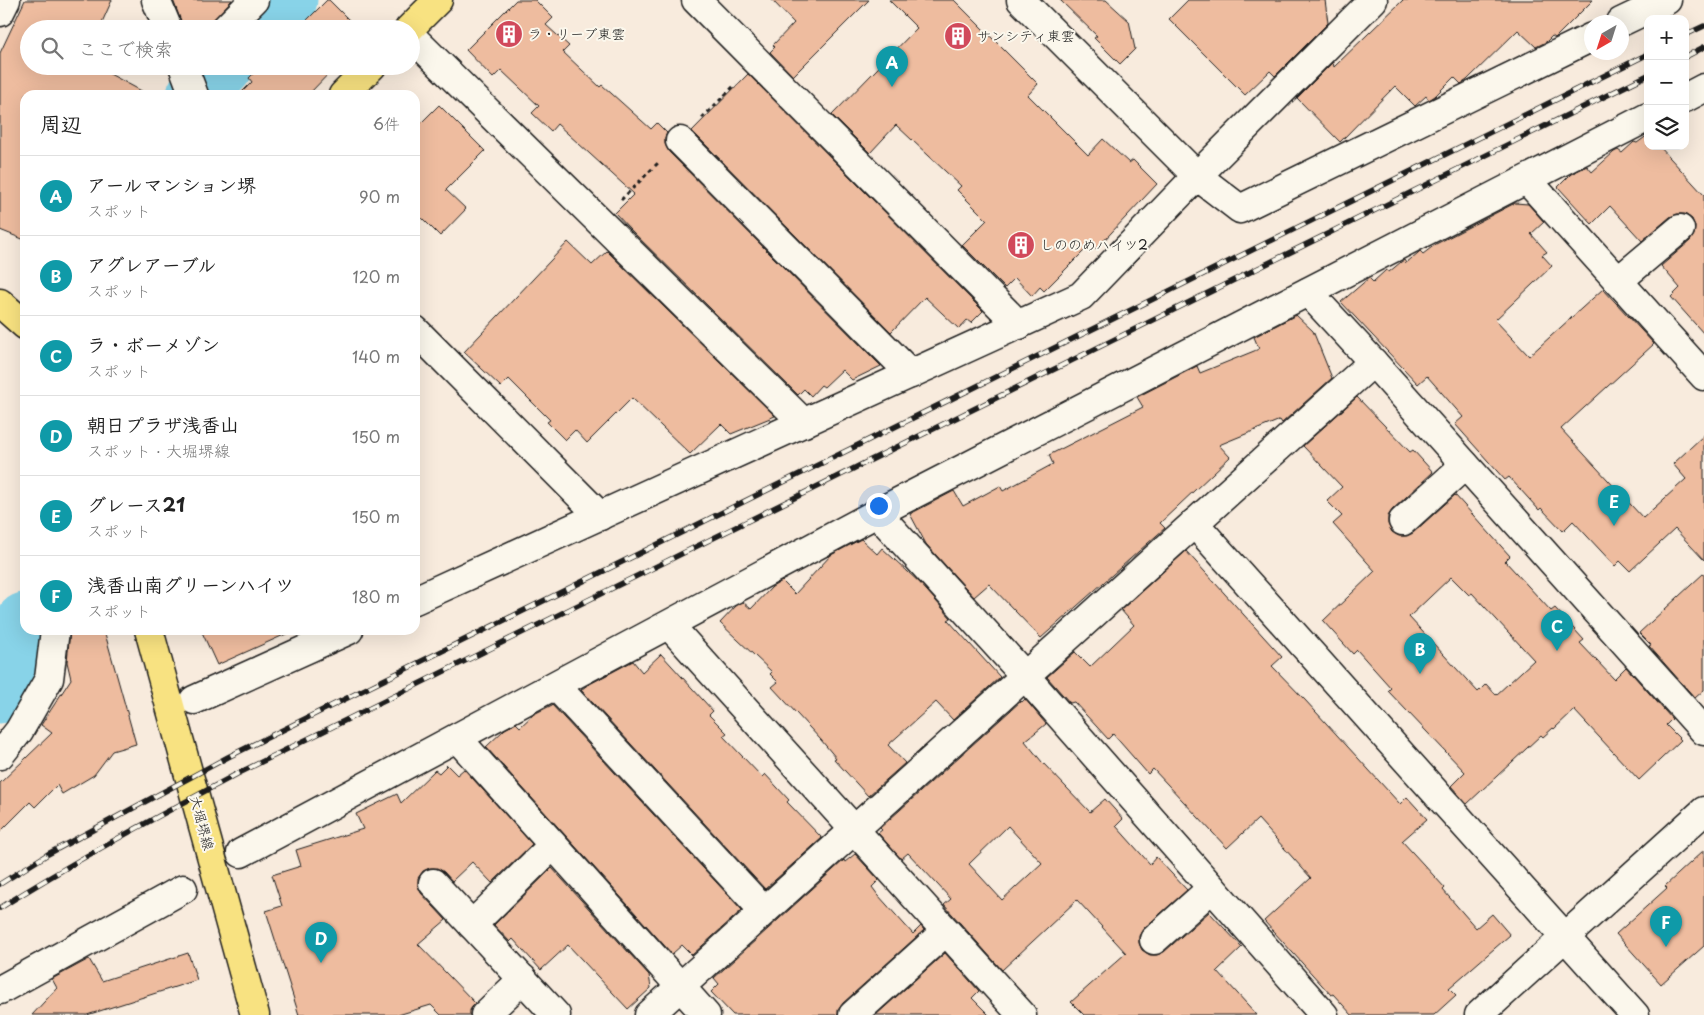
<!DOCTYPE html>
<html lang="ja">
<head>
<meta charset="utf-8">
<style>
	body { margin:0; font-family:"Playpen Sans","Klee One",sans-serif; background:#f2f2f2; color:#222 }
	.controls { position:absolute; right:15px; top:15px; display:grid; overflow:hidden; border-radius:10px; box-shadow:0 5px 20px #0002 }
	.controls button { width:45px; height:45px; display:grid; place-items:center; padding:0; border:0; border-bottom:1px solid #e0e0e0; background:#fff; color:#222; font:25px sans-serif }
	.compass { position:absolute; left:1584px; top:15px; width:45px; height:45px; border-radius:50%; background:#fff; box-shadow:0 5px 20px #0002; rotate:219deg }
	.you { position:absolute; left:878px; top:505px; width:18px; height:18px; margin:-12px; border:4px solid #fff; border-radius:50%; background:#1a73e8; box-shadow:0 0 0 8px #1a73e833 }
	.badge { display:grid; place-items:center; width:32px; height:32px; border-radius:50%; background:#d1495b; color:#fff; font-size:16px; font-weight:700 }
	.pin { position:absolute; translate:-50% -41px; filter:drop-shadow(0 1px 2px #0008) }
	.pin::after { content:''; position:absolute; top:26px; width:18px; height:15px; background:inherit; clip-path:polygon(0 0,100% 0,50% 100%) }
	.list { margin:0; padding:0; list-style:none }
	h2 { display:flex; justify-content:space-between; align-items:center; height:65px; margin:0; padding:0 20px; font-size:21px }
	h2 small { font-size:16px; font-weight:400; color:#767676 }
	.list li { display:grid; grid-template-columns:32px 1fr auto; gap:15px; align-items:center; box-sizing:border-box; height:80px; padding:0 20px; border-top:1px solid #e0e0e0 }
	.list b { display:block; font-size:19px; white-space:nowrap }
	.list p { margin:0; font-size:16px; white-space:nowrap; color:#767676 }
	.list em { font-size:16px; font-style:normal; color:#767676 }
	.icon { flex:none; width:28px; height:28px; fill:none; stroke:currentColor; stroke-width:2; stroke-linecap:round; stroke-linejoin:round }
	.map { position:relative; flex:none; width:1704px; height:1015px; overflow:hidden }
	.search { position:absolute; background:#fff; box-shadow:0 5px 20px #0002; left:20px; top:20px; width:400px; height:55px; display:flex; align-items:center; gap:12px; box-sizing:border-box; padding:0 18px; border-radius:28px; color:#767676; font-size:19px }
	.panel { position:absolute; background:#fff; box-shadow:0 5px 20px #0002; left:20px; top:90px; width:400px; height:545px; border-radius:15px }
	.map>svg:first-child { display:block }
</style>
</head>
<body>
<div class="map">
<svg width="1704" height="1015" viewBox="0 0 1704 1015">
	<rect width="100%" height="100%" fill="#f8ebdd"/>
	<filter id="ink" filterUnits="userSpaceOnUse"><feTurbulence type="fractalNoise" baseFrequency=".02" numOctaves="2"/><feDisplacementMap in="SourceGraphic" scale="10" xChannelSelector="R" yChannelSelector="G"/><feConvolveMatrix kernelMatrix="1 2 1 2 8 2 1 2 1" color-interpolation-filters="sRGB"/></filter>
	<g filter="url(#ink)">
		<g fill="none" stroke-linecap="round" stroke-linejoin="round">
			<!-- river -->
			<g stroke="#88d3e8" stroke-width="59">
				<polyline points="260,29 288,0"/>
				<polyline points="196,95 224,66"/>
				<polyline points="0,694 22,642 25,622"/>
			</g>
		</g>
		<!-- building -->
		<g fill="#eebc9f" stroke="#1c1c1c" fill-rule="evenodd">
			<polygon points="25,0 112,0 99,29 29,29 29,66 95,66 149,95 25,95 25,240 0,230 0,53"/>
			<polygon points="173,0 232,0 213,20 193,29 184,29"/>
			<polygon points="327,0 329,0 358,29 298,29"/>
			<polygon points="516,0 535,0 553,18 546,25 569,46 563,52 600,87 602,85 651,129 657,123 667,133 665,137 665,144 669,152 881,366 852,380 842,370 824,387 821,385 811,396 804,389 798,395 629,228 615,213 634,194 557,124 551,131 532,113 539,106 501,70 493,78 466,50"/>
			<polygon points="772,0 869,0 793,76 770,52 775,47 773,45 794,23"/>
			<polygon points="889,0 954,0 1038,84 1028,95 1088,155 1103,139 1129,163 1133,160 1157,184 1096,249 1091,244 1044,291 1040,287 1032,296 1015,278 1005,288 962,245 987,220 957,190 961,186 896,125 870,153 832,115 917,28"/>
			<polygon points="1060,0 1106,0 1129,21 1135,49 1120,64 1094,38 1097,36"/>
			<polygon points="1188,0 1325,0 1328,23 1275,76 1270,71 1245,95 1169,19"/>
			<polygon points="1403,0 1593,0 1555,38 1552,36 1546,42 1536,47 1518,30 1467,80 1461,84 1454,77 1435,96 1429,100 1426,96 1415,106 1395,86 1340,142 1297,98 1333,62 1334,67"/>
			<polygon points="261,66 336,66 308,95 239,95 252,82 249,78"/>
			<polygon points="748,74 983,311 971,323 967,320 959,329 925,297 891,332 692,131"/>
			<polygon points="439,105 485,151 446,190 466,209 440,236 415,211 415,129"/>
			<polygon points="1648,135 1648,146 1659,146 1704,195 1704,334 1671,297 1680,288 1661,266 1690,241 1694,235 1695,227 1692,219 1685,214 1677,214 1670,217 1642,241 1610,206 1592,224 1558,187 1571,174 1587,166 1592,172 1614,152 1618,150 1622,153 1634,142 1637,143"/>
			<polygon points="1515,203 1528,204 1544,222 1531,234 1547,252 1542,255 1552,266 1495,320 1529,356 1603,289 1654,344 1561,429 1643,518 1686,479 1673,464 1704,435 1704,560 1675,529 1630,571 1620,561 1615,566 1573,521 1563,531 1541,508 1539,510 1509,477 1505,480 1455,424 1463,417 1427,376 1418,384 1341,302 1369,278 1373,282 1386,270 1389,272 1401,262 1404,260 1406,263 1418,253 1420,251 1423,254 1436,244"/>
			<polygon points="568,242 592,265 607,251 775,416 731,434 721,424 690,454 632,398 587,443 575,430 565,440 547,422 550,420 509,379 501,387 464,352"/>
			<polygon points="1296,315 1313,331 1332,378 1282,423 1280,420 1219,445 1230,457 1160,523 1165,528 1041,638 989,584 974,597 926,544 910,514 954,491 963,506 1000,486 1003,491 1053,464 1049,455 1143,407 1137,397 1197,366 1200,373 1259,349 1254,337"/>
			<path d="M1357,397L1410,452L1413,450L1433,472L1392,510L1388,516V524L1392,532L1399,536H1407L1413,533L1455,495L1510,556L1505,561L1551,611L1555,608L1584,640L1580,643L1614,679L1626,667L1672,719L1666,725L1681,740L1639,780L1574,710L1554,729L1553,728L1543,737L1541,735L1467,804L1451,786L1465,772L1388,691L1391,688L1357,650L1353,654L1323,621L1375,571L1333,524L1342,516L1327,501L1342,487L1303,446ZM1451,577L1469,595L1472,593L1534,660L1496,695L1486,684L1478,692L1409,617Z"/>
			<polygon points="861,539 877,554 882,548 920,583 951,618 948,620 1000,677 953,720 936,702 888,745 905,763 868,796 834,759 836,758 821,740 772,687 778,682 770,674 772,672 720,623 736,606 743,602 751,609 772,587 782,581 795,594 831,555"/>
			<polygon points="1186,551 1282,657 1272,666 1305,700 1400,804 1407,797 1427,819 1402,841 1445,888 1443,890 1476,928 1492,914 1510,935 1449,988 1456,995 1434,1015 1352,1015 1333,994 1331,995 1264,921 1311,878 1258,819 1227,848 1153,769 1148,774 1113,734 1108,739 1074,702 1070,703 1047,677 1075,652 1090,667 1134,625 1121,610"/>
			<polygon points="1704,573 1704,690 1695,698 1649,646 1651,645 1639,633"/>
			<polygon points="70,630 104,630 136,744 112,751 94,775 62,794 57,785 35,807 30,802 0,832 0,783 52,733 41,725 71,679 67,662"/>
			<polygon points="201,630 295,630 217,665"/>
			<polygon points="661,654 713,711 709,715 727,733 723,736 762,777 765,774 789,800 787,802 822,838 765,889 581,690 586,686 633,661 642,672"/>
			<path d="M1025,699L1046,724L1025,741L1042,762L1090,812L1105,799L1123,819L1116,826L1150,864L1156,857L1187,890L1143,929L1139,936V943L1142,950L1150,955H1157L1164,952L1209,912L1242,947L1217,971L1257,1015H1084L1071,1002L1126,953L1077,900L1002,970L944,905L951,899L908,853L901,859L878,833L882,830L880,828L1021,701L1022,702ZM1008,826L1042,863L1002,900L969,864Z"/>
			<polygon points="552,705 742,910 692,955 682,945 672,954 486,747 505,729 516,723 520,727 534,714"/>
			<polygon points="447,765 457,775 464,769 532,844 492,883 472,862 452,881 444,872 437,868 430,868 423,871 418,878 418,886 421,893 446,920 418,944 475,1003 470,1010 470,1015 441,1015 431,1005 398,1015 299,1015 266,911 282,906 272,875 301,866 296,850 363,829 356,814 397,794 401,803 435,770 439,773"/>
			<polygon points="1704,850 1704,946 1661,984 1616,934 1667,888 1665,886"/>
			<polygon points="855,854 879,880 872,887 878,895 913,934 921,926 924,930 843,1003 838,1010 838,1015 733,1015 711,992 719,984 714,978 844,860 845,862"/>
			<polygon points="552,868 649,975 651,988 628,1009 568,945 541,970 513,939 510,942 494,925"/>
			<polygon points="188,953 197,980 87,1015 32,1015 57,988 52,979 89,959 102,981"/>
			<polygon points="945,953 979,991 972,998 989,1015 876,1015"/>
		</g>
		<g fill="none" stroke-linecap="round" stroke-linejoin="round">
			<!-- minor casing -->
			<g stroke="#1c1c1c" stroke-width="31">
				<g id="minor">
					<polyline points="156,0 168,29"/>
					<polyline points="696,0 1019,325"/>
					<polyline points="1021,0 1197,176 1240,209 1592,37"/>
					<polyline points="0,12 6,0"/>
					<polyline points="1621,22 1667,0"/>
					<polyline points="225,29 254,0"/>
					<polyline points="411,36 804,423"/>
					<polyline points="183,66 194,95"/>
					<polyline points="1685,98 1704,88"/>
					<polyline points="680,141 911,374"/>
					<polyline points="1527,180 1704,376"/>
					<polyline points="1618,281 1680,229"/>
					<polyline points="1308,292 1373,362 1704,731"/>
					<polyline points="415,330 600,516"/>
					<polyline points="877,513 1025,676 1324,1015"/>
					<polyline points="1403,521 1465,465"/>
					<polyline points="1194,523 1635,1015"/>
					<polyline points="415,600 1081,296 1197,176 1373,0"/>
					<polyline points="669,625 1022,1015"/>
					<polyline points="556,686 764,911"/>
					<polyline points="194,700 349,630"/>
					<polyline points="457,738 706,1015"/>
					<polyline points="0,755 19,731 49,679 55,630"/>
					<polyline points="241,853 877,513 1648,117"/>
					<polyline points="433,883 556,1015"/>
					<polyline points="472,925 553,845"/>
					<polyline points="1154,940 1212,888"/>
					<polyline points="0,990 183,889"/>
					<polyline points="485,1015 523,979"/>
					<polyline points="649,1015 1373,362"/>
					<polyline points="853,1015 946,931"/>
					<polyline points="1479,1015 1704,811"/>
				</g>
			</g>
			<!-- major casing -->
			<g stroke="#1c1c1c" stroke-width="31">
				<g id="major">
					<polyline points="409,29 438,0"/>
					<polyline points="343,95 372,66"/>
					<polyline points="0,303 25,325"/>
					<polyline points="149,630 255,1015"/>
				</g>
			</g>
			<!-- path -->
			<g stroke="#1c1c1c" stroke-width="3" stroke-dasharray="4 4" stroke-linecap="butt">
				<polyline points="702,118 736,84"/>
				<polyline points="621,200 659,162"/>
			</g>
			<!-- minor -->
			<use href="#minor" stroke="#fbf7ec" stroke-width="28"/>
			<!-- major -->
			<use href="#major" stroke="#f8e281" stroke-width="28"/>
			<!-- rail casing -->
			<g stroke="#1c1c1c" stroke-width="5.5">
				<g id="rail">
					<polyline points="1685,35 1704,26"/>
					<polyline points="1685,57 1704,47"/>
					<polyline points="0,884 48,854 228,757 1648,54"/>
					<path d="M0,908C77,859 157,817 237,774L1648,75"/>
				</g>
			</g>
			<!-- rail -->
			<use href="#rail" stroke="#fbf7ec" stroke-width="4" stroke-dasharray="11" stroke-linecap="butt"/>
		</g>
	</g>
	<!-- icons -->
	<defs>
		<g id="building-disc" transform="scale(1.4375)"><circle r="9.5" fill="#d1495b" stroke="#fbf7ec"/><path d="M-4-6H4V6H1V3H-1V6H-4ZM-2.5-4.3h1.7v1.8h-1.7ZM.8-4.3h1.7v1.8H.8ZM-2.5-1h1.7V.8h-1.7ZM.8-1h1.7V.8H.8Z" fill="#fff"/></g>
	</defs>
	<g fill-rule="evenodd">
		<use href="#building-disc" x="509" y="34"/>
		<use href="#building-disc" x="958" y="36"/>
		<use href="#building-disc" x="1021" y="245"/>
	</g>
	<g text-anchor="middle" stroke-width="4" stroke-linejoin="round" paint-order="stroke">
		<!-- poi labels -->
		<g font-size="14" fill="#1c1c1c" stroke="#fbf7ec" text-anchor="start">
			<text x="528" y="39">ラ・リーブ東雲</text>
			<text x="977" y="41">サンシティ東雲</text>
			<text x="1040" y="250">しののめハイツ2</text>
		</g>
		<!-- street labels -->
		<g font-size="14" fill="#1c1c1c" stroke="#fbf7ec">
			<text transform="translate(202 823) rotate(75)" y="5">大堀堺線</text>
		</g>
	</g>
</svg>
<div class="controls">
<button>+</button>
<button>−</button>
<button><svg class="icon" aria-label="layers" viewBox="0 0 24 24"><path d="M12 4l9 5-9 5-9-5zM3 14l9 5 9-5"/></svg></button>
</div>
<svg class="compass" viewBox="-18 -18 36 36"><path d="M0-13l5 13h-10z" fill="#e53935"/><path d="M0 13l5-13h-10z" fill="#767676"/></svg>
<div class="you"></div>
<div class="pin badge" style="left:892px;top:87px;background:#0f9aa8">A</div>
<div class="pin badge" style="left:1420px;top:674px;background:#0f9aa8">B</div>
<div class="pin badge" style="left:1557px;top:651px;background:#0f9aa8">C</div>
<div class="pin badge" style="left:321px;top:963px;background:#0f9aa8">D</div>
<div class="pin badge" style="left:1614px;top:526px;background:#0f9aa8">E</div>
<div class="pin badge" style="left:1666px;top:947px;background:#0f9aa8">F</div>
<div class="search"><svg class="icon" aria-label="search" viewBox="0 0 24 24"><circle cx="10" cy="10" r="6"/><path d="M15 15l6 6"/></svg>ここで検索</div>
<section class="panel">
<h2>周辺<small>6件</small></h2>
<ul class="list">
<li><span class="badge" style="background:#0f9aa8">A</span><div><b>アールマンション堺</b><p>スポット</p></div><em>90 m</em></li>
<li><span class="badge" style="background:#0f9aa8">B</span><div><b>アグレアーブル</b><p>スポット</p></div><em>120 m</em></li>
<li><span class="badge" style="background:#0f9aa8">C</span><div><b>ラ・ボーメゾン</b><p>スポット</p></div><em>140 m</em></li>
<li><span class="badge" style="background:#0f9aa8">D</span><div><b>朝日プラザ浅香山</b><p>スポット · 大堀堺線</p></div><em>150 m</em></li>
<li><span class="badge" style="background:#0f9aa8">E</span><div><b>グレース21</b><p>スポット</p></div><em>150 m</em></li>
<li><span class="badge" style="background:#0f9aa8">F</span><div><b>浅香山南グリーンハイツ</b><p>スポット</p></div><em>180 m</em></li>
</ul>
</section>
</div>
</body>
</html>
